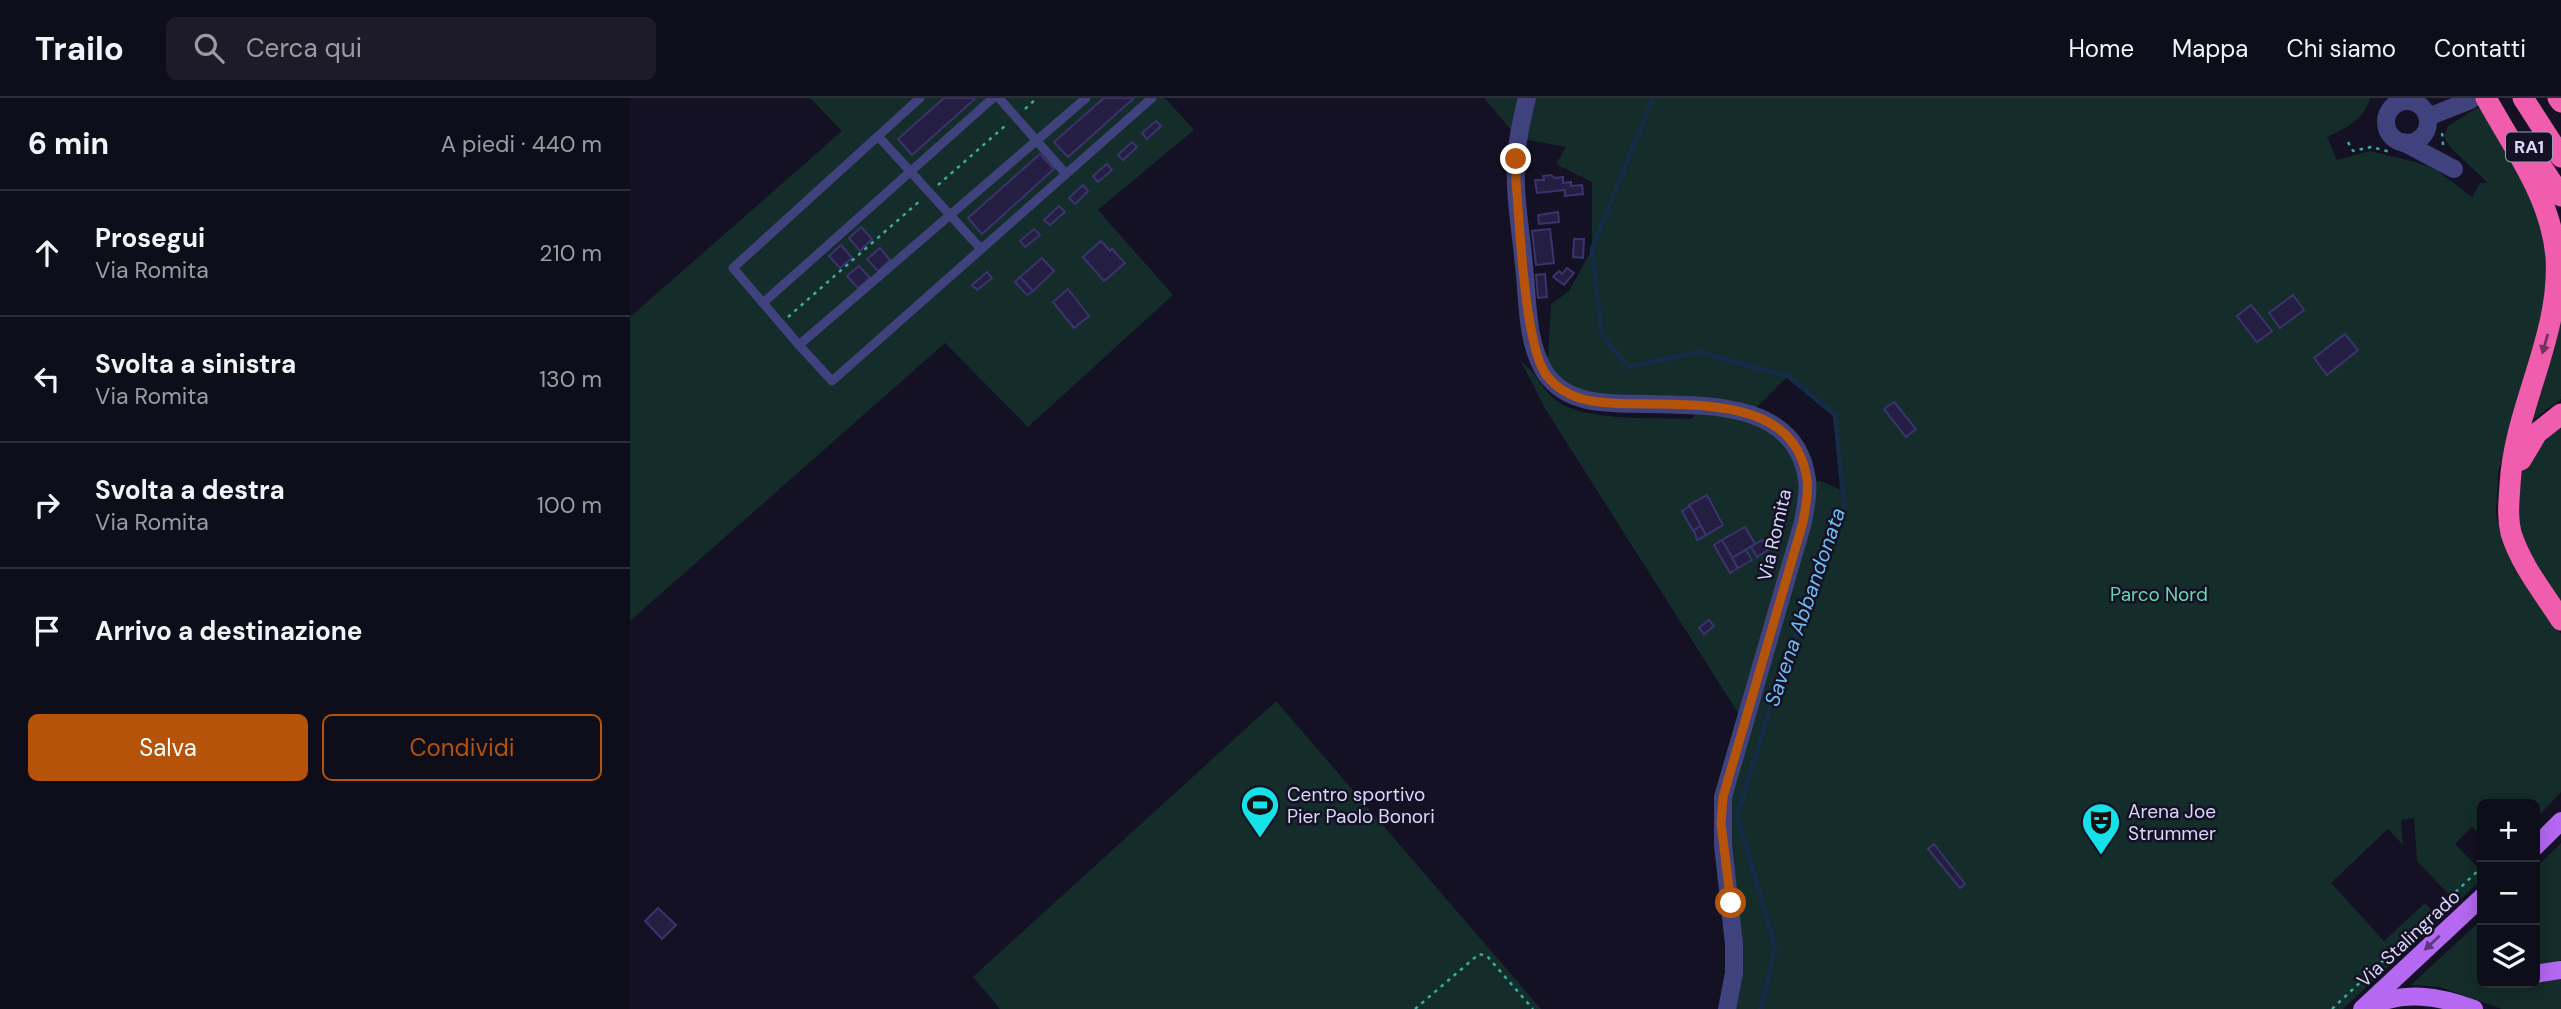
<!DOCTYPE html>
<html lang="it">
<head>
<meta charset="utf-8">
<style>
	body { margin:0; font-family:"DM Sans",sans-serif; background:#1c1b27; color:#f1f3f6 }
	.controls { position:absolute; right:21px; bottom:21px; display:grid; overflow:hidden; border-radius:10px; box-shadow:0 4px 18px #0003 }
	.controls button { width:63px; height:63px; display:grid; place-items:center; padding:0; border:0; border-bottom:2px solid #2e2d39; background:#0e0d1a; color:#f1f3f6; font:35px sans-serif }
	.stop { position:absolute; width:21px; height:21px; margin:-16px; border:5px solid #b45309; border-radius:50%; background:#fff }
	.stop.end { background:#b45309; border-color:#fff; box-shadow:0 2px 7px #0008 }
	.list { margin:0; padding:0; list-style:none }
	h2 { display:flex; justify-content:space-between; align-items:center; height:91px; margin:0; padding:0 28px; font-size:30px }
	h2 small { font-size:23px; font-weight:400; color:#9b9ca2 }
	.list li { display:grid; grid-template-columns:46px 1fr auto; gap:21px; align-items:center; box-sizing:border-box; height:126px; padding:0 28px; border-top:2px solid #2e2d39 }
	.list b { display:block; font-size:26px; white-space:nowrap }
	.list p { margin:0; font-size:23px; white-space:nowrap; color:#9b9ca2 }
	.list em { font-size:23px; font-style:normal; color:#9b9ca2 }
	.actions { display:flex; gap:14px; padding:21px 28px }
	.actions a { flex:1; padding:16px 0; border:2px solid #b45309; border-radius:10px; text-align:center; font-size:24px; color:#b45309 }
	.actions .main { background:#b45309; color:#fff }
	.icon { flex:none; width:38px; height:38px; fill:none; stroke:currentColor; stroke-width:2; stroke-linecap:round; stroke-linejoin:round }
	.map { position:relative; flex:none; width:1931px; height:911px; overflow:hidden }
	header { display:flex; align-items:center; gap:42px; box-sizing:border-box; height:98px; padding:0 35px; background:#0e0d1a; border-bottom:2px solid #2e2d39 }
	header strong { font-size:33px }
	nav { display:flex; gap:38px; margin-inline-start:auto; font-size:24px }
	.search { width:490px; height:63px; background:#1c1b27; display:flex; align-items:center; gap:18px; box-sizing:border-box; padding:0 24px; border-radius:10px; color:#9b9ca2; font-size:26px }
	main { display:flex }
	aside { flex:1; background:#0e0d1a }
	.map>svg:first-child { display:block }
</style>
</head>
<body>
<header>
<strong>Trailo</strong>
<div class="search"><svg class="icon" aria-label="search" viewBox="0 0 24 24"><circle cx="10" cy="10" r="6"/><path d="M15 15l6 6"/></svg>Cerca qui</div>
<nav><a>Home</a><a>Mappa</a><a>Chi siamo</a><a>Contatti</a></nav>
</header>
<main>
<aside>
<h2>6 min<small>A piedi · 440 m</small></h2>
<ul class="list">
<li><svg class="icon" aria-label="ahead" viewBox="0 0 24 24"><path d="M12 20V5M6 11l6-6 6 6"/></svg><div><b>Prosegui</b><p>Via Romita</p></div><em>210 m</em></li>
<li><svg class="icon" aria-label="left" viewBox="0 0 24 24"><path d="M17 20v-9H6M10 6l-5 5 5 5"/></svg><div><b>Svolta a sinistra</b><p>Via Romita</p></div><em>130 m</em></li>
<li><svg class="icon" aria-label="right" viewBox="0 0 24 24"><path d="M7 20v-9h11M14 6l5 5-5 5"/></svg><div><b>Svolta a destra</b><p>Via Romita</p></div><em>100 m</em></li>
<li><svg class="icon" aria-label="arrive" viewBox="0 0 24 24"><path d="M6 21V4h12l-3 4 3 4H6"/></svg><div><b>Arrivo a destinazione</b></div></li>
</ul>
<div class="actions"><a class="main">Salva</a><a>Condividi</a></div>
</aside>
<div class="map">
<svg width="1931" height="911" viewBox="0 0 1931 911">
	<rect width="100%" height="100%" fill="#131123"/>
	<!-- green -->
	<g fill="#142d2a" fill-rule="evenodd">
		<polygon points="180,0 535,0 564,32 468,112 543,197 398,329 315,245 0,523 0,219 212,33"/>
		<path d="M854,0H1740C1734,22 1716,30 1697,39L1707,62L1740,53L1785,64L1805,71L1842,99L1850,85H1858L1821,50L1814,39L1818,28L1850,8L1883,59L1912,124L1920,189L1868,375L1866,415L1869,431L1882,463L1931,536V694L1905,722V706H1852V739L1842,729L1825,746L1852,774V781L1827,805L1787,763L1784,720L1771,722L1773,747L1758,731L1701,785L1754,843L1795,805L1810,820L1713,911H1097L1093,747L1110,618L916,312L891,263C906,274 913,293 927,303C956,324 1026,319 1061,321L1073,309L968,305L917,277L921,206L939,193L962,151V84L926,66L936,49L888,40ZM1158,278L1205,318L1211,392L1191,383H1178L1137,323L1121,315Z"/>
		<polygon points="1931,216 1931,301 1904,321 1901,319"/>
		<polygon points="1931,324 1931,507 1899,457 1888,424 1890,380 1898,361"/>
		<polygon points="646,603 911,911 370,911 343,879"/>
		<polygon points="1931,745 1931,862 1924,865 1905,867 1905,771"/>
		<polygon points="1849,824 1852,841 1852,885 1905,885 1931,881 1931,911 1872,911 1810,889 1781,887"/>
	</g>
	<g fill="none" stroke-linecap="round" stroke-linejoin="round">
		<!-- stream -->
		<polyline stroke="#152c49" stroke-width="4.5" points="1023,0 962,151 972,237 998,269 1068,254 1158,278 1205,317 1214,408 1145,594 1107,718 1145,849 1131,911"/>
	</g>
	<!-- building -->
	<g fill="#241e43" stroke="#3a336c" stroke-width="2">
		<polygon points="314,0 346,0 282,57 268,41"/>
		<polygon points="474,0 504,0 438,59 424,44"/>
		<polygon points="526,23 531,28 517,41 512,35"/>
		<polygon points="502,44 507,49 493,62 488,57"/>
		<polygon points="410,56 424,71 352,136 338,120"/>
		<polygon points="477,66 482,72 468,84 463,78"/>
		<polygon points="921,77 925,80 933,79 933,85 941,84 941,88 952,87 953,96 935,98 935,92 907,95 905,82 914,82 913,78"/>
		<polygon points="453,87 458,93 445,106 439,100"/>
		<polygon points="429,108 435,114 420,127 414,122"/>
		<polygon points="928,114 929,124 909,126 908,117"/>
		<polygon points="231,129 242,141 230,153 219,140"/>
		<polygon points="404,131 410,137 395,149 390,143"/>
		<polygon points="920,131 924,165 906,167 902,133"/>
		<polygon points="944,141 954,141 953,160 943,159"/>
		<polygon points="471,143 480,153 482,151 495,165 474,183 453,159"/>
		<polygon points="211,147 222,160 210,170 199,158"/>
		<polygon points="250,150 260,162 248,173 237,161"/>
		<polygon points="412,160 424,173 403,193 390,179"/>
		<polygon points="229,168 240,180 228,190 217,178"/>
		<polygon points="937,170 944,175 934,187 923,179 929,173 932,176"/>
		<polygon points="357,174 362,180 347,192 342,187"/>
		<polygon points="915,176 917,199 908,200 906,177"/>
		<polygon points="390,179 403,193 397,197 385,184"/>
		<polygon points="438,191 459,218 444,230 423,204"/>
		<polygon points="1663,197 1674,212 1650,230 1639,215"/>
		<polygon points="1621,207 1642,233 1627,244 1607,218"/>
		<polygon points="1715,236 1728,252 1697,277 1684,260"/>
		<polygon points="1264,304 1286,331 1276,339 1254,311"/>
		<polygon points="1077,397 1093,427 1076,437 1059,407"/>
		<polygon points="1060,408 1071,428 1063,433 1052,413"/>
		<polygon points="1071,428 1076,437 1067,442 1064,432"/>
		<polygon points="1115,429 1125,446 1102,460 1092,442"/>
		<polygon points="1092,442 1108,470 1100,475 1084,447"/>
		<polygon points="1132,442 1138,452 1127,459 1121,449"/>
		<polygon points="1116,452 1122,462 1108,470 1102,460"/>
		<polygon points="1079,522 1084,528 1074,536 1069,530"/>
		<polygon points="1304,746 1335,786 1330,790 1298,751"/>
		<polygon points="28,810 46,827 32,841 15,823"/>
	</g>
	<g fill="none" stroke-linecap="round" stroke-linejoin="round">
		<!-- path -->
		<g stroke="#3aac9e" stroke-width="2.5" stroke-dasharray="3.5 5" stroke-linecap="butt">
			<polyline points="395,11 407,0"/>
			<polyline points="1718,44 1723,53 1741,49 1761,54"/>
			<polyline points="1813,47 1812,34 1814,31"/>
			<polyline points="308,87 376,27"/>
			<polyline points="158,219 292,101"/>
			<polyline points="785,911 849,856 857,858 903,911"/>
			<polyline points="1702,911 1852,769"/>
		</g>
		<!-- lane -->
		<g stroke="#40427e" stroke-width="9">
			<polyline points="363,0 133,205 169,247 456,0"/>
			<polyline points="369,0 436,76"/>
			<polyline points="248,38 351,151"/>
			<polyline points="133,205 103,170 290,0"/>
			<polyline points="169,247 202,283 522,0"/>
		</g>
		<!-- street -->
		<g stroke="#40427e" stroke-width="18">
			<path d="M897,0C892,20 887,41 886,62C884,97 891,133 894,168C898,202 896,246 916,276C939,309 983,305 1018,306C1078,307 1167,304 1177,382C1179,396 1175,411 1173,424L1093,699V747L1104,846V875L1097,911"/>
			<circle cx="1777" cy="24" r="21"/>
			<polyline points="1798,19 1841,2"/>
			<polyline points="1773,44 1824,71"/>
		</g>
		<!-- primary -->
		<g stroke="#b568f1" stroke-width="18">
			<polyline points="1905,749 1931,723"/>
			<polyline points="1905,876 1931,872"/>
			<path d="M1739,909C1774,892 1809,898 1844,911"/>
			<polyline points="1732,911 1852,799"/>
		</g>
		<!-- highway -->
		<g stroke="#f05dad" stroke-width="21">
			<path d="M1856,0C1884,51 1921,99 1926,159C1931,238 1884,310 1880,387C1879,404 1877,418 1881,435C1891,467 1913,494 1931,522"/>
			<polyline points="1893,0 1931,59"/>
			<polyline points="1928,0 1931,4"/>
			<polyline points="1902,54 1931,98"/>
			<polyline points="1891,362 1907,335 1931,316"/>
		</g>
	</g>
	<!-- one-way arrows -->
	<defs><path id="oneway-solid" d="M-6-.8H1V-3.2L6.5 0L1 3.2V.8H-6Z" transform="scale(1.75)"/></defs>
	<use fill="#763361" href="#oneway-solid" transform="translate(1915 246) rotate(106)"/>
	<use fill="#5c3880" href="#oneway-solid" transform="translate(1802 845) rotate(137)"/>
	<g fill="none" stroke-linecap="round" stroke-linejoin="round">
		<!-- route -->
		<path stroke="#b45309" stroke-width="9" d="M886,61V84C890,126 894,248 917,278C942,310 985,305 1021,306C1081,307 1167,305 1177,382C1179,396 1175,411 1173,424L1093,699L1091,726L1101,805"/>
	</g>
	<!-- icons -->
	<defs>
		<g id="stadium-pin" transform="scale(2.0125)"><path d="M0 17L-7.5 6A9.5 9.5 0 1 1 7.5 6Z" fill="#15e1e9" stroke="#131123"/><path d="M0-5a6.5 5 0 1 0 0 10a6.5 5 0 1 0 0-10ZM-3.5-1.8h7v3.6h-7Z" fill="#111"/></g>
		<g id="theatre-pin" transform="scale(2.0125)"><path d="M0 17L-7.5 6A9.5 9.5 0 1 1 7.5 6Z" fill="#15e1e9" stroke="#131123"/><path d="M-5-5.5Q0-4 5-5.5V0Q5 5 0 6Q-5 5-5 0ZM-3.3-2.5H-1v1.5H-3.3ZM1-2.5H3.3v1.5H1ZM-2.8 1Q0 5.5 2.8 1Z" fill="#111"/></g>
	</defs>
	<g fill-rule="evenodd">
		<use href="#stadium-pin" x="630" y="707"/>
		<use href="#theatre-pin" x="1471" y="724"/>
	</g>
	<g text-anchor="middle" stroke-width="5" stroke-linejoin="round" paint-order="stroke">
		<!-- shield labels -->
		<rect fill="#131123" stroke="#9e9cba" stroke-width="2" x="1876" y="34.5" width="46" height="29" rx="5"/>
		<g font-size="18" font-weight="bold" fill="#d9d7fb">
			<text x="1899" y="55">RA1</text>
		</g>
		<!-- street labels -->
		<g font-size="19" fill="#d9d7fb" stroke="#131123">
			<text transform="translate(1144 437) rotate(-77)" y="7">Via Romita</text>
			<text transform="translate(1778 840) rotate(-43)" y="7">Via Stalingrado</text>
		</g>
		<!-- park labels -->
		<g font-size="19" fill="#69d5b3" stroke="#131123">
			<text x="1529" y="503">Parco Nord</text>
		</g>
		<!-- poi labels -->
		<g font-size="19" fill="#d9d7fb" stroke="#131123" text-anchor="start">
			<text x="657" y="703">Centro sportivo<tspan x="657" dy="22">Pier Paolo Bonori</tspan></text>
			<text x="1498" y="720">Arena Joe<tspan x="1498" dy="22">Strummer</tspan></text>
		</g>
		<!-- water labels -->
		<g font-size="21" font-style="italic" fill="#6ebdf2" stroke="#131123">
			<text transform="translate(1175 509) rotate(-71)" y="7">Savena Abbandonata</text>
		</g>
	</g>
</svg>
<div class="controls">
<button>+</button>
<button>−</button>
<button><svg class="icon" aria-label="layers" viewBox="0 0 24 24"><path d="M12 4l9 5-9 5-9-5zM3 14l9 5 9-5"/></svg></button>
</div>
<div class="stop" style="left:1101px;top:805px"></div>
<div class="stop end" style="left:886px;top:61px"></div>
</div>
</main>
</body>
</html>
